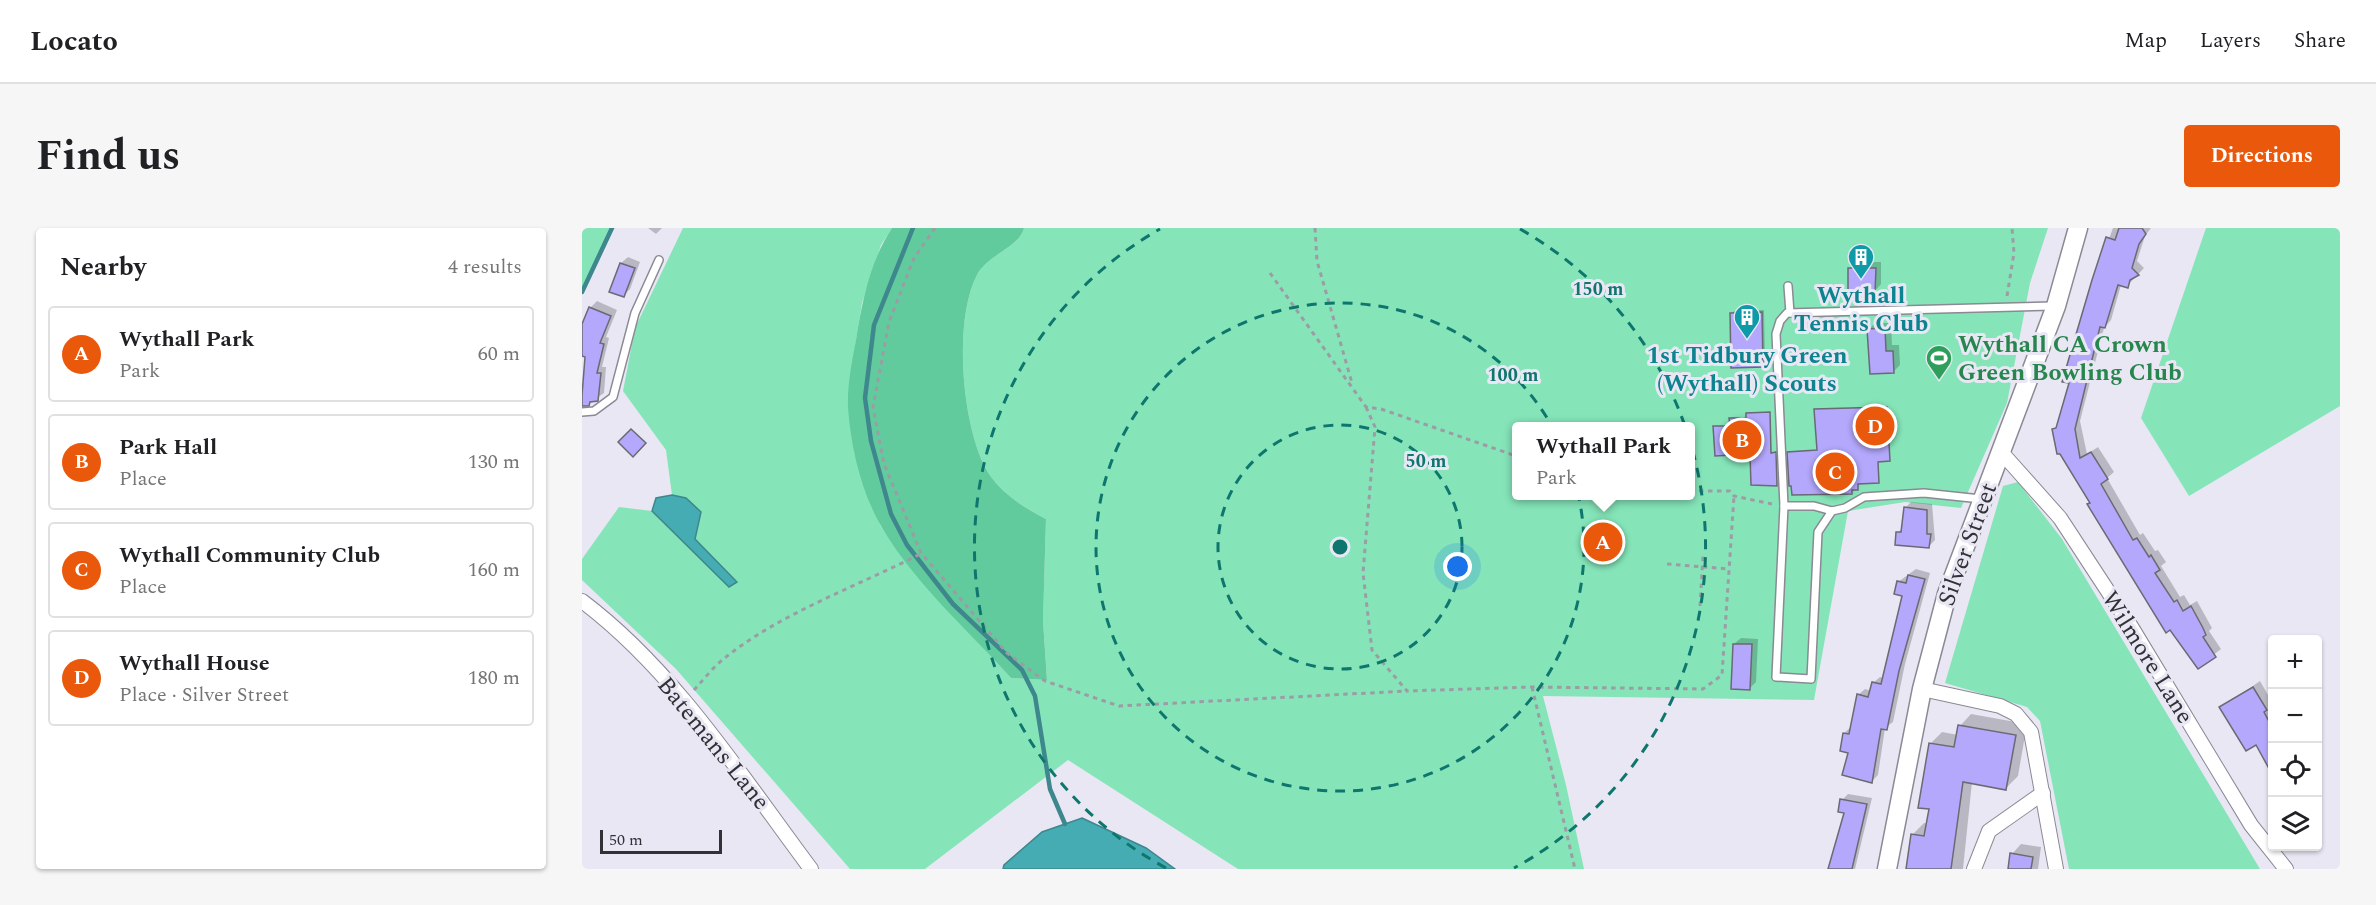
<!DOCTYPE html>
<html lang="en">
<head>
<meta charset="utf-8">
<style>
	body { margin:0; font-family:Spectral,serif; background:#f6f6f6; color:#202124 }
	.controls { position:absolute; right:18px; bottom:18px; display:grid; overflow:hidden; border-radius:6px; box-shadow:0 2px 4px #0004 }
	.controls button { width:54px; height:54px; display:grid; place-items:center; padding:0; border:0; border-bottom:2px solid #e0e0e0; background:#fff; color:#202124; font:30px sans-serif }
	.scale { position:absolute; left:18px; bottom:15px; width:122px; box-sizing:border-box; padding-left:6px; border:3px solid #313136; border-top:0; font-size:16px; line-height:21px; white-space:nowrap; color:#313136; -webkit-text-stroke:4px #e8e7f3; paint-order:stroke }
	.you { position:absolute; left:876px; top:339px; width:21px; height:21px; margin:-15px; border:4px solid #fff; border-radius:50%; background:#1a73e8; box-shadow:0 0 0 9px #1a73e833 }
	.badge { display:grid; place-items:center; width:39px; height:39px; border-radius:50%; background:#ea580c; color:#fff; font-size:20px; font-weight:700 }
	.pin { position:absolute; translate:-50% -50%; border:3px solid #fff; box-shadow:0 2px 6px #0006 }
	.popup { position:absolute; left:930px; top:194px; width:183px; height:78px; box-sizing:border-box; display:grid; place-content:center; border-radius:6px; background:#fff; filter:drop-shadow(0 2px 4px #0005); font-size:20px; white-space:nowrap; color:#757577 }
	.popup b { font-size:22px; color:#202124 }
	.popup::after { content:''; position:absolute; left:50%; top:100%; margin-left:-12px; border:12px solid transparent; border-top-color:#fff }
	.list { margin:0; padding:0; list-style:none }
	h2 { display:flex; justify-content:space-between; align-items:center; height:78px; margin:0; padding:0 24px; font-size:26px }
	h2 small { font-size:20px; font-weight:400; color:#757577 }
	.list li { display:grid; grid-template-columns:39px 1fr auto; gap:18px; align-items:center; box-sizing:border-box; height:96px; margin:0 12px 12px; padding:0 12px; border:2px solid #e0e0e0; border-radius:6px }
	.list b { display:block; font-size:22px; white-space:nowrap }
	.list p { margin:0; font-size:20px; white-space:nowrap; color:#757577 }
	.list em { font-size:20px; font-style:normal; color:#757577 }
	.icon { flex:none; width:33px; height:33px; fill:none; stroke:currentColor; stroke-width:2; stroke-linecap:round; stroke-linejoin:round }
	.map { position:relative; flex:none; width:1758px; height:641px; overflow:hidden; border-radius:6px }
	header { display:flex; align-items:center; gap:36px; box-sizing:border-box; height:84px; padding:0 30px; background:#fff; border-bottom:2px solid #e0e0e0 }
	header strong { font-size:28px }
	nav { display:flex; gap:33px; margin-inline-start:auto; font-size:21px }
	.intro { display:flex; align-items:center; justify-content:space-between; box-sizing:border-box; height:144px; padding:0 36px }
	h1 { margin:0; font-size:42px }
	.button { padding:15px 27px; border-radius:6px; background:#ea580c; color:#fff; font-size:21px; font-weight:700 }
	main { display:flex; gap:36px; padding:0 36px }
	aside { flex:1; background:#fff; border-radius:6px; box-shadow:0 2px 4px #0004 }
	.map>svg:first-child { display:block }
</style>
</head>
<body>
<header>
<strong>Locato</strong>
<nav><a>Map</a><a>Layers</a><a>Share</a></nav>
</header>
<div class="intro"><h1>Find us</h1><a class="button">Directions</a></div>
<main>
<aside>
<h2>Nearby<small>4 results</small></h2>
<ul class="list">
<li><span class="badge">A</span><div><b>Wythall Park</b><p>Park</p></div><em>60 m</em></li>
<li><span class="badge">B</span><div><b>Park Hall</b><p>Place</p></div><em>130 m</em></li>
<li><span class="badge">C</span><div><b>Wythall Community Club</b><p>Place</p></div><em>160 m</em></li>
<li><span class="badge">D</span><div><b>Wythall House</b><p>Place · Silver Street</p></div><em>180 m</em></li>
</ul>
</aside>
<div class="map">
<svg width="1758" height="641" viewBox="0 0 1758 641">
	<rect width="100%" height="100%" fill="#e8e7f3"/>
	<!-- green -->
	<g fill="#85e5b9" fill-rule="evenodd">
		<polygon points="0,0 30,0 0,64"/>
		<path d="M101,0H310L299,17L280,75L272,125L298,297L336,349L429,450L465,452L461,393L464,291C442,280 416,263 404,241C380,196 371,93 395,47C405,27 438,19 442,0H1466L1448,55L1425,175L1379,280L1323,274L1266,283L1232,472L961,468L984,557L1002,641H656L486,532L343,641H268L94,441L0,352V331L37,279L70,283L147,358L113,311L104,270L90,267L84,222L41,163L53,100ZM934,198H1108V268H934Z"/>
		<polygon points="1624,0 1758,0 1758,178 1607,268 1559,190"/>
		<polygon points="1436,254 1480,311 1678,641 1487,641 1458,493 1445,479 1363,455 1421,258"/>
	</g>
	<!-- forest -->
	<path fill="#62cb9d" d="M310,0H442C438,19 405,27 395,47C371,93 380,196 404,241C416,263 442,280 464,291L461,393L465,452L429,450C386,402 332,355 299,298C279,263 269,220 266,180C265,158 270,133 274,112C280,74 288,33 310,0Z"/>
	<!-- water -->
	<g fill="#44acb2" stroke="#3e878d" stroke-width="1.5">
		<polygon points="90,267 104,270 119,284 113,311 155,354 147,359 70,283 74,270"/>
		<polygon points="500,590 564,620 593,641 421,641 422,637 460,604"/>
	</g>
	<!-- shadow -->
	<g fill="#0003">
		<polygon points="66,0 80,0 74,6"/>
		<polygon points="1531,0 1569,0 1563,8 1555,33 1562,40 1545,58 1539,57 1529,92 1522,100 1498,193 1505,226 1516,219 1532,244 1525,250 1558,307 1561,305 1573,323 1576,322 1584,334 1579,338 1598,369 1602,367 1608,377 1615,373 1630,400 1627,403 1639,421 1616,439 1510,274 1472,201 1477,196 1489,154 1508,62"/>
		<polygon points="46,29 58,34 48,61 42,67 39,35"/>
		<polygon points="1273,34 1299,34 1299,56 1293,63 1267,41"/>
		<polygon points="15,73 35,82 24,109 27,110 20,139 24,139 22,165 6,176 5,128 0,127 0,104 8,80"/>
		<polygon points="1182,82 1183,135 1181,138 1150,86 1152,83"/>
		<polygon points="1293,95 1309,95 1310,117 1317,117 1318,137 1312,143 1287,101"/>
		<polygon points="1329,274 1350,276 1353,312 1347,318 1316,305 1321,299 1323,280"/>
		<polygon points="1334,341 1348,345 1323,436 1311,494 1303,500 1296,547 1289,554 1262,505 1269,499 1276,467 1283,461 1289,463 1291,455 1298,449 1302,450 1322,367 1316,354"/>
		<polygon points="1159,410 1176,411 1174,454 1167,461 1152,416"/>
		<polygon points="1678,453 1690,474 1688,477 1690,482 1690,531 1686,534 1675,515 1639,480"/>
		<polygon points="1389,486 1445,496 1436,548 1424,560 1390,554 1381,641 1325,641 1330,607 1342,595 1346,596 1349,580 1348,516 1360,504 1376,507 1378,498"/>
		<polygon points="1266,566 1290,570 1273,641 1248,641 1264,584 1260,572"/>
		<polygon points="1439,616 1459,619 1456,641 1427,641 1430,626"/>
	</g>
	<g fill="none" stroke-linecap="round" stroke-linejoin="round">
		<!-- stream -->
		<g stroke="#3e878d" stroke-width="4.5">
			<polyline points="331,0 292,97 283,170 289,213 309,286 325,317 371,376 440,442 453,468 468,561 483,596"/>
			<polyline points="0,64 30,0"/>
		</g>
	</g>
	<!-- building -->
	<g fill="#b4a8fc" stroke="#6a6974" stroke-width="1.5">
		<polygon points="1537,0 1560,0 1564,6 1557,16 1550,40 1557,47 1548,52 1546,60 1536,57 1523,100 1518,99 1493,201 1498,230 1509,224 1526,251 1519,256 1551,312 1555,310 1567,329 1569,327 1578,342 1573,345 1592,374 1595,372 1601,383 1609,378 1621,400 1624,407 1621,409 1634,429 1616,441 1588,402 1584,405 1505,276 1508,275 1478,226 1475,226 1470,201 1474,200 1487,155 1480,154 1510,52 1524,9 1533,12"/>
		<polygon points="38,35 53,40 42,69 27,64"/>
		<polygon points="1266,40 1294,40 1293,64 1266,64"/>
		<polygon points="7,79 29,88 18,115 22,116 15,145 19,145 16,173 8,174 7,178 0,178 0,167 3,129 0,128 0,96"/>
		<polygon points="1180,84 1181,139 1149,140 1148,85"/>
		<polygon points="1303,100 1304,123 1311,123 1312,145 1288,146 1285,101"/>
		<polygon points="1305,179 1308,233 1296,234 1297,255 1276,256 1276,262 1270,262 1270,266 1210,267 1209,258 1207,258 1205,224 1235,222 1232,181"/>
		<polygon points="1188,184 1189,225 1194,224 1195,258 1169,257 1168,226 1133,228 1131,198 1148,198 1147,190 1164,190 1164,185"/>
		<polygon points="49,201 64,215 51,229 36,214"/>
		<polygon points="1322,279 1345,282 1345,306 1349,306 1347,320 1313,317 1314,304 1319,304"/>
		<polygon points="1326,347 1343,351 1317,443 1305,502 1299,501 1290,555 1260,547 1266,525 1258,523 1261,505 1267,506 1275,466 1286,469 1290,454 1299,456 1320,368 1312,366 1315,353 1324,355"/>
		<polygon points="1151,416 1170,416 1168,462 1149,461"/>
		<polygon points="1671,459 1685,482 1682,484 1690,499 1690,546 1674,517 1664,523 1637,479"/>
		<polygon points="1376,497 1434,507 1424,562 1381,554 1369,641 1324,641 1329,606 1342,608 1347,581 1336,580 1347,515 1372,519"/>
		<polygon points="1258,571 1285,576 1270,641 1246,641 1262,585 1256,584"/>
		<polygon points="1428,625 1451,629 1449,641 1426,641"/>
	</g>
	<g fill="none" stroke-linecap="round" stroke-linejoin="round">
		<!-- service casing -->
		<g stroke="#8a8994" stroke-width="10">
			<g id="service">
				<polyline points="1206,58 1208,85"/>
				<polyline points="0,184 12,183 31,169 53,85 77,32"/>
				<polyline points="1202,278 1232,278 1250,283 1263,280 1282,269 1342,265 1399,271"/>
				<polyline points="1250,283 1236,304 1229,451 1194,449 1202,278 1194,106 1198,93 1205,85 1471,78"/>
			</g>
		</g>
		<!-- minor casing -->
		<g stroke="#8a8994" stroke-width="16">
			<g id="minor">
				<polyline points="1420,225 1478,290 1550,400 1669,597 1704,641"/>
				<path d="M0,373C93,443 160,549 229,641"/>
				<polyline points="1340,461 1418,478 1434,486 1449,504 1474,641"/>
				<polyline points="1392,641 1407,603 1461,565"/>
			</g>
		</g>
		<!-- tertiary casing -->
		<g stroke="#8a8994" stroke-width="21">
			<polyline id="tertiary" points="1305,641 1340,461 1365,366 1474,78 1496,0"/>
		</g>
		<!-- path -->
		<g stroke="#9c9ca5" stroke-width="3" stroke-dasharray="4.5 4.5" stroke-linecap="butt">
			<polyline points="353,0 332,30 307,94 291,179 302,236 339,325 425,425 463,453 537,478 825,463"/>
			<polyline points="733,0 735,33 770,155"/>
			<polyline points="688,45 784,179 799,181 934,228"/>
			<polyline points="1425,68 1432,25 1430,0"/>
			<polyline points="784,179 793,199 781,345 790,422 825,463 950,459 1121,461 1140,447 1152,268"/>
			<polyline points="1108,263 1148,263 1152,268 1190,276"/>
			<polyline points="1085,336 1147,341"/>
			<polyline points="1118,378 1121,327"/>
			<polyline points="950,459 993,641"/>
			<path d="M112,462C122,451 132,438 144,429C199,385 276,358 338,326"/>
		</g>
		<!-- service -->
		<use href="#service" stroke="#fff" stroke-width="7"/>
		<!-- minor -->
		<use href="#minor" stroke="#fff" stroke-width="14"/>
		<!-- tertiary -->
		<use href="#tertiary" stroke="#fff" stroke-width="18"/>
	</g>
	<!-- distance rings -->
	<g fill="none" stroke="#0f766e" stroke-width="3" stroke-dasharray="10 8">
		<circle cx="758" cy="319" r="122"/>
		<circle cx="758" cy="319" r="244"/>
		<path d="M584 640A365 365 0 0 1 578 1M938 1A365 365 0 0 1 932 640"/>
	</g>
	<!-- icons -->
	<defs>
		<g id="building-pin" transform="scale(1.35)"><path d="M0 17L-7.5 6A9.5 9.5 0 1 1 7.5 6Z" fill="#0f9aa8" stroke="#e8e7f3"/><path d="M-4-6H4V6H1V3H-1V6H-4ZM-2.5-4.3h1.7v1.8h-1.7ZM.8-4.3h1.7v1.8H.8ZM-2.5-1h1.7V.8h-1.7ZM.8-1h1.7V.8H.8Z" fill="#fff"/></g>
		<g id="stadium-pin" transform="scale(1.35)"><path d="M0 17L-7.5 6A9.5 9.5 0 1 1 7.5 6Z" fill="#2e9e5b" stroke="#e8e7f3"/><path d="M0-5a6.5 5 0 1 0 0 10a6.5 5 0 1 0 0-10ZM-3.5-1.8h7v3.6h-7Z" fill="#fff"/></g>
	</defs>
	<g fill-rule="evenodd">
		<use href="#building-pin" x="1279" y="29"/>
		<use href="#building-pin" x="1165" y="89"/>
		<use href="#stadium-pin" x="1357" y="130"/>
	</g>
	<g text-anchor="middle" stroke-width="6" stroke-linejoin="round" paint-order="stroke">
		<!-- culture labels -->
		<g font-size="24" font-weight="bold" fill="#0d838f" stroke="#e8e7f3">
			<text x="1279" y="75">Wythall<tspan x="1279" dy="28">Tennis Club</tspan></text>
			<text x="1165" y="135">1st Tidbury Green<tspan x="1165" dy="28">(Wythall) Scouts</tspan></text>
		</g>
		<!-- leisure labels -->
		<g font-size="24" font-weight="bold" fill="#27864d" stroke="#e8e7f3" text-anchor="start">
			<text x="1376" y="124">Wythall CA Crown<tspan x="1376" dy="28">Green Bowling Club</tspan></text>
		</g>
		<!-- street labels -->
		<g font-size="24" fill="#313136" stroke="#e8e7f3">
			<text transform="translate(1385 316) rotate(-70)" y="8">Silver Street</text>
			<text transform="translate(1566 429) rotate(58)" y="8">Wilmore Lane</text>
			<text transform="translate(132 515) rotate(51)" y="8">Batemans Lane</text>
		</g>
	</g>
	<circle cx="758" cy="319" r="9" fill="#0f766e" stroke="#e8e7f3" stroke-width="3"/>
	<g font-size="18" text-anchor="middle" font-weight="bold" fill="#0f766e" stroke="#e8e7f3" stroke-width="6" stroke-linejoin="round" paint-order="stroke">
		<text x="1016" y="67">150 m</text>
		<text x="931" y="153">100 m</text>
		<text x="844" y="239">50 m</text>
	</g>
</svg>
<div class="controls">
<button>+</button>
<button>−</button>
<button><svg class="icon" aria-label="locate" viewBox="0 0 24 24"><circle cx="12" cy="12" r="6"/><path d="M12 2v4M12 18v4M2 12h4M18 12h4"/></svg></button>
<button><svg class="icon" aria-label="layers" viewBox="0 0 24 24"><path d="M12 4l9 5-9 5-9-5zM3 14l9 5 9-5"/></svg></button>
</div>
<div class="scale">50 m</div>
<div class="you"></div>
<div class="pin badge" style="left:1021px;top:314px">A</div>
<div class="popup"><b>Wythall Park</b>Park</div>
<div class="pin badge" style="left:1160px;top:212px">B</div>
<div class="pin badge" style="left:1253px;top:244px">C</div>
<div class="pin badge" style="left:1293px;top:198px">D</div>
</div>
</main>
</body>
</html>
